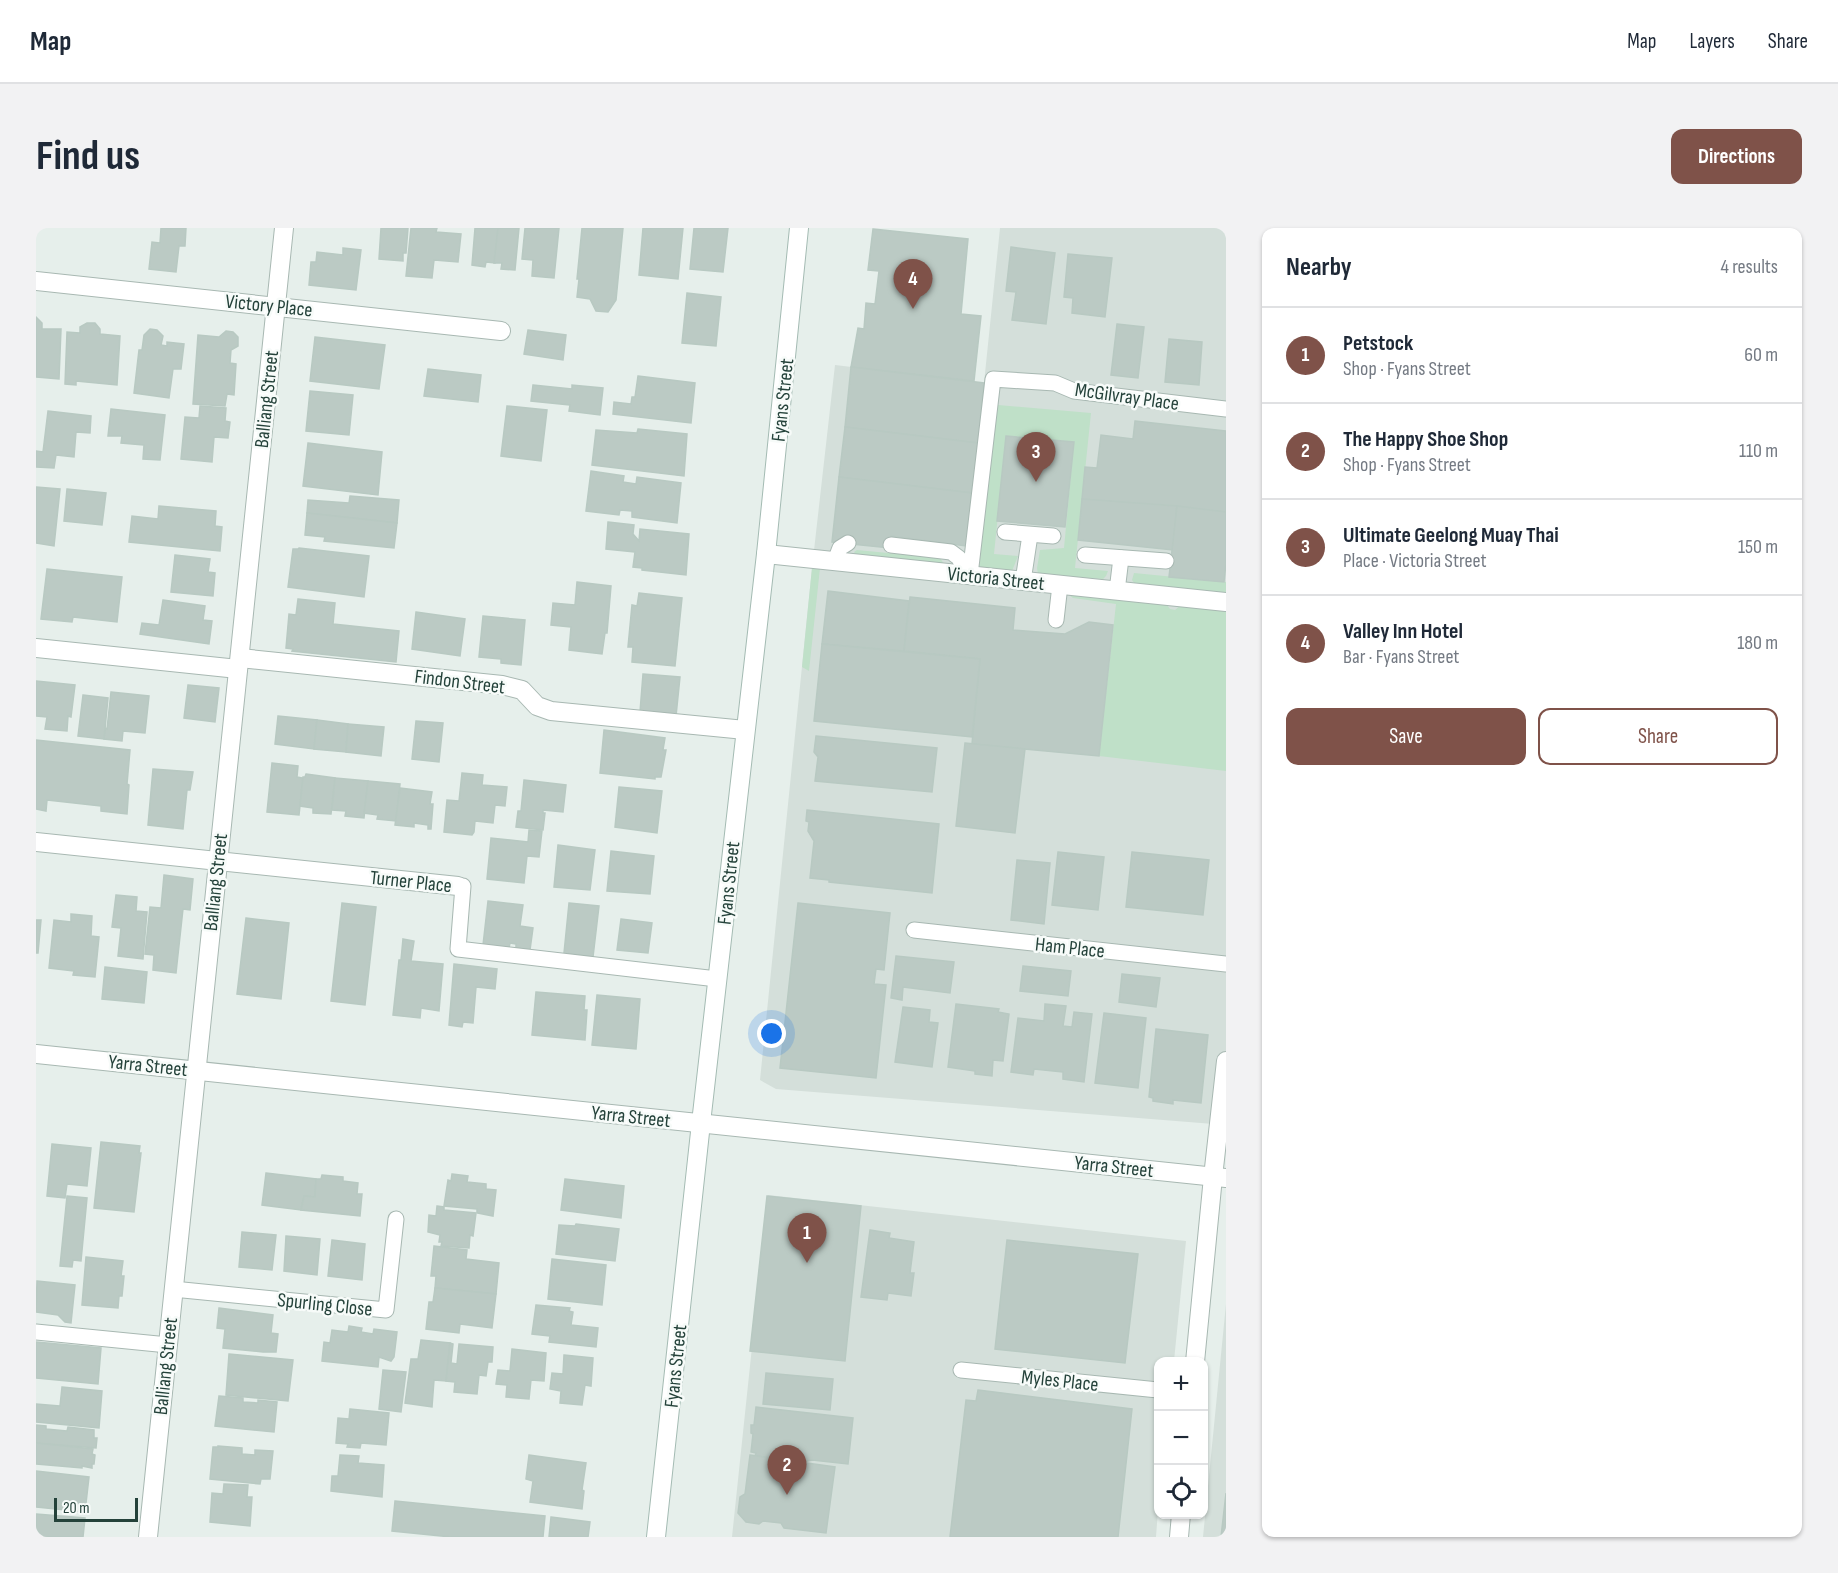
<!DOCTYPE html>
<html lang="en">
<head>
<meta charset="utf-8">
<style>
	body { margin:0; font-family:"Sofia Sans Condensed",sans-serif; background:#f2f2f3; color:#1f2937 }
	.controls { position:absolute; right:18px; bottom:18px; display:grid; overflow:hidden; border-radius:12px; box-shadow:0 2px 4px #0004 }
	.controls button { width:54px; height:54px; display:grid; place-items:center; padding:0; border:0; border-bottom:2px solid #e0e1e3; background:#fff; color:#1f2937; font:30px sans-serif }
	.scale { position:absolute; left:18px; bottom:15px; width:84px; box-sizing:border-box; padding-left:6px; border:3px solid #24423a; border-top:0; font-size:16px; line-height:21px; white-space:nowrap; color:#24423a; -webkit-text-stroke:4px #f7fbf9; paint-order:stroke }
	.you { position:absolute; left:736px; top:806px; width:21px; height:21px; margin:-15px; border:4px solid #fff; border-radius:50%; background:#1a73e8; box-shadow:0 0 0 9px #1a73e833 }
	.badge { display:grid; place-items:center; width:39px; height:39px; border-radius:50%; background:#7f5249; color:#fff; font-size:20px; font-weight:700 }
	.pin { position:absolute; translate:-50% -50px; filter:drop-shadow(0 2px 3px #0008) }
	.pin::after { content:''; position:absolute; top:32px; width:21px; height:18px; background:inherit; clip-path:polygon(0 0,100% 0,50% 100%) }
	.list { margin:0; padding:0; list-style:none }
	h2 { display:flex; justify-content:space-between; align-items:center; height:78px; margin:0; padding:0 24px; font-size:26px }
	h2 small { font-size:20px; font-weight:400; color:#747a83 }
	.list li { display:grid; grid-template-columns:39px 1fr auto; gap:18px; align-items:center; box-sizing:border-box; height:96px; padding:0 24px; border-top:2px solid #e0e1e3 }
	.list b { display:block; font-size:22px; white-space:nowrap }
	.list p { margin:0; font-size:20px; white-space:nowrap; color:#747a83 }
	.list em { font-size:20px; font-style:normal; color:#747a83 }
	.actions { display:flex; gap:12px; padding:18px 24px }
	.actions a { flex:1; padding:14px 0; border:2px solid #7f5249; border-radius:12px; text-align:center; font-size:21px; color:#7f5249 }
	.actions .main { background:#7f5249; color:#fff }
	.icon { flex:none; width:33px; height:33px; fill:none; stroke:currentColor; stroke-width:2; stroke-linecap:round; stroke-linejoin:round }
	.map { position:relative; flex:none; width:1190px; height:1309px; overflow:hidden; border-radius:12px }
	header { display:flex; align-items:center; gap:36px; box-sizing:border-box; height:84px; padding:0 30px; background:#fff; border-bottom:2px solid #e0e1e3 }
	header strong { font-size:28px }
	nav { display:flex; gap:33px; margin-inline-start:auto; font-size:21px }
	.intro { display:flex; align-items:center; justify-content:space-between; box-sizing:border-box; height:144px; padding:0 36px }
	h1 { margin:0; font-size:42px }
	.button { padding:15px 27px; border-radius:12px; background:#7f5249; color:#fff; font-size:21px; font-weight:700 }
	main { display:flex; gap:36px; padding:0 36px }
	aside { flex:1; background:#fff; border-radius:12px; box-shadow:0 2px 4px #0004 }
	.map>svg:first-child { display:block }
</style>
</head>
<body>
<header>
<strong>Map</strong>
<nav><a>Map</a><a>Layers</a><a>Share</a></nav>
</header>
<div class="intro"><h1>Find us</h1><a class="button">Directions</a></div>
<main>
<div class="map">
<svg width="1190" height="1309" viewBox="0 0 1190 1309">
	<rect width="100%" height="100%" fill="#e6efeb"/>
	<!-- built -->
	<g fill="#d4dfda">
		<polygon points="964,0 1190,0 1190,897 740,861 724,852 776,340 799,137 948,155"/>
		<polygon points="732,967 1150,1013 1138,1133 1122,1134 1122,1282 1120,1309 696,1309"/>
		<polygon points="1190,1076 1190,1309 1167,1309"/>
	</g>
	<!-- green -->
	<g fill="#bfe0c8">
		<polygon points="962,177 1055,185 1039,340 1072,343 1070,348 1067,351 1002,346 1001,340 1004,322 1028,320 1038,214 970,209 958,326 982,328 976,343 943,339"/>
		<polygon points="821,322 904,330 908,336 820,327 818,324"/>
		<polygon points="776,340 784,340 773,443 766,439"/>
		<polygon points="1098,345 1190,354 1190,365 1099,356 1096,352"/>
		<polygon points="1033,364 1128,373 1134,381 1139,382 1145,377 1190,381 1190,543 1063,528 1080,376 1037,370 1033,367"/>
	</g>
	<!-- building -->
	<g fill="#bbcac4" stroke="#b8c9c2" stroke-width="1.5">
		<polygon points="125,0 150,0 149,18 143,18 140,44 113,41 116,14 124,15"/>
		<polygon points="345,0 372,0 370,25 367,25 367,33 343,31"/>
		<polygon points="375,0 401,0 400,4 425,6 422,34 398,32 396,50 370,48"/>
		<polygon points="439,0 462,0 459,35 450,34 449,39 436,37"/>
		<polygon points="462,0 483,0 479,42 465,41 466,35 458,35"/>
		<polygon points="489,0 523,0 518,50 496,48 497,32 486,31"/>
		<polygon points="546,0 587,0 580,72 572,84 560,83 554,71 541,69 543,51 541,51"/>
		<polygon points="607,0 647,0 642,51 603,47"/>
		<polygon points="658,0 692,0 687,44 654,41"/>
		<polygon points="837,1 932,11 925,86 945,88 938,153 815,139 822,100 828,101 830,75 839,76 843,43 832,42"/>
		<polygon points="975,19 1019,25 1010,96 976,92 980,64 970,63"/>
		<polygon points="307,20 325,22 320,62 273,57 275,34 280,34 281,24 307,27"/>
		<polygon points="1032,26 1076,30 1069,89 1036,85 1037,70 1028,69"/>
		<polygon points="651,65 685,69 680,118 646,115"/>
		<polygon points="0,89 6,95 6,101 25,101 23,151 0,149"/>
		<polygon points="51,95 59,95 64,101 64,106 84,108 81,157 40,153 40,157 29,156 31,104 44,105 44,99"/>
		<polygon points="1081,96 1108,99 1102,150 1075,147"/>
		<polygon points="114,101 121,102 127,108 125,117 131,118 131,114 148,116 145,141 137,141 133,170 98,165 103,122 106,122 108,107"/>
		<polygon points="492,102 530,107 527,132 488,126"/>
		<polygon points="190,103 197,104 202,109 202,118 195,122 194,135 200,136 198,167 191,166 189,178 157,176 162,107 183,109"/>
		<polygon points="279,109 349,117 343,161 274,153"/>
		<polygon points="1133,111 1166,114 1163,157 1129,154"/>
		<polygon points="815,139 948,155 942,215 809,199"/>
		<polygon points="392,141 445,147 442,174 388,168"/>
		<polygon points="602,148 659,155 655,195 577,186 578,174 595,176 596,169 599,169"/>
		<polygon points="497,157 536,161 536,157 567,160 564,187 533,183 534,177 495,173"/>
		<polygon points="274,163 317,167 313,207 270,203"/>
		<polygon points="164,178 190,180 189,193 194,194 192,210 178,209 176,234 145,231 149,189 163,190"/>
		<polygon points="471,178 511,182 505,233 465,228"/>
		<polygon points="75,181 129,187 124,232 107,231 108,217 85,215 86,208 72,208"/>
		<polygon points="12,183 55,188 54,205 40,204 38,229 20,227 18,240 0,239 0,223 7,224"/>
		<polygon points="1099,193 1190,203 1190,284 1046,271 1049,239 1061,240 1065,207 1097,211"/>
		<polygon points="809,199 942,215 936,265 803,249"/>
		<polygon points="602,201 651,206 648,248 556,237 560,202 601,205"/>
		<polygon points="970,208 1038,214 1029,299 961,293"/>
		<polygon points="272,215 346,224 342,267 267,258"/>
		<polygon points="555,243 588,248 587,254 600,256 601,249 645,255 641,295 596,289 596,283 584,282 583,287 550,283"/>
		<polygon points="803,249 936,265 930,318 855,308 854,320 796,314"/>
		<polygon points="0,259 24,261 18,318 0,315"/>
		<polygon points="31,261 70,265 66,297 28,293"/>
		<polygon points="314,268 363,272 361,295 271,285 272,272 313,275"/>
		<polygon points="1046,271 1141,278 1137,322 1042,312"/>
		<polygon points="123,278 180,283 179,298 186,299 184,323 93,314 96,288 122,291"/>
		<polygon points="1141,278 1190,284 1190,335 1188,354 1133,349"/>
		<polygon points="271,285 361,295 358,320 288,313 289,309 269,307"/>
		<polygon points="572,294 598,297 597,306 603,313 604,301 653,306 650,347 606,342 606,340 597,339 599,324 570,321"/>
		<polygon points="263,320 333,328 328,369 252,359 257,321 262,321"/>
		<polygon points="139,327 174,331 172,344 179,345 177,368 135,364"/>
		<polygon points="11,341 86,349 81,394 37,389 36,394 5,391"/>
		<polygon points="541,354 575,358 571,405 569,405 566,426 533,422 535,399 515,397 517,375 539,377"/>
		<polygon points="792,363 873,373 868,423 786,416"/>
		<polygon points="603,365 646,370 639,438 596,434 597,419 592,419 596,377 601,378"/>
		<polygon points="874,369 979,380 977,402 1029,406 1053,394 1077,397 1063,528 936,516 944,431 868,423"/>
		<polygon points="262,371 299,375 297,396 363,403 360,434 256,423 257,421 250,420 253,386 260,387"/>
		<polygon points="127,372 169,378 167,392 176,393 173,416 104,406 106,395 123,397"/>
		<polygon points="380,384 429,391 424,428 376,421"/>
		<polygon points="447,388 489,392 485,437 465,435 465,431 443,429"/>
		<polygon points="786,416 944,431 936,509 778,493"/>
		<polygon points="607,446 644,449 640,488 604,484"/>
		<polygon points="0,453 39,457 35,489 32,488 31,503 9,501 11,489 0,488"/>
		<polygon points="152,457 183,460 179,494 148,490"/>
		<polygon points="75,464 113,468 109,505 87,503 86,513 68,511 69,500 71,501"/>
		<polygon points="47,467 72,470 68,511 42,508"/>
		<polygon points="242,488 281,492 278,521 239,516"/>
		<polygon points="281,492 312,496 310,524 278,521"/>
		<polygon points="380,493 407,495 403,534 376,531"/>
		<polygon points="312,496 348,499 345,528 310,524"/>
		<polygon points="568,502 629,510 627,522 630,522 625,549 619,549 619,551 564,545"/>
		<polygon points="780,508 901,520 896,564 779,553 782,529 778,524"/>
		<polygon points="0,512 94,522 91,556 93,557 91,586 65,583 65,578 11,572 10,583 0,581"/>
		<polygon points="929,515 989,521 979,605 920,598"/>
		<polygon points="236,535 262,538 261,549 267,550 263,587 231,584"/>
		<polygon points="117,541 157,544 154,562 151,562 147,601 112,597"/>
		<polygon points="426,545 447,547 446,557 471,559 469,578 459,577 457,595 439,593 438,604 436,607 408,604 411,572 423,573"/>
		<polygon points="270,546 299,550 295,586 277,585 277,580 264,578 267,549 269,549"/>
		<polygon points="299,550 332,553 328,590 309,588 310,583 296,582"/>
		<polygon points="488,552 530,557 527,584 507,582 507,585 509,585 507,602 480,599 482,583 485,583"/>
		<polygon points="332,553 364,556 360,593 341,591 342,587 328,585"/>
		<polygon points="583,559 626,563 621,605 579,599"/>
		<polygon points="364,560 396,564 394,576 397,576 395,601 392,601 392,597 378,595 378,599 359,597"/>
		<polygon points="771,582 903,596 896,665 793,654 793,652 774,650 778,613 772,603 773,594 770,593"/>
		<polygon points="493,602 506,603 503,629 491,628 488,655 451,651 455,610 492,614"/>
		<polygon points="522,617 559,622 554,662 518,659"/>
		<polygon points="575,623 618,628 614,666 571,663"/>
		<polygon points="1022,624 1068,629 1062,682 1016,677"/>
		<polygon points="1096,624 1173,632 1167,687 1090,679"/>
		<polygon points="981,632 1014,635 1008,696 975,692"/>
		<polygon points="128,647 157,651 154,682 147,681 140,745 117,742 118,727 109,726 114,679 125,680"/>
		<polygon points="80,667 101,669 100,683 111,684 107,731 82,728 85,700 76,699"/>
		<polygon points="452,673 487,677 484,698 497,700 494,722 480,720 480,716 474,715 473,720 447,717"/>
		<polygon points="306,675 340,679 329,777 295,773"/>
		<polygon points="533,675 563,678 557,729 528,725"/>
		<polygon points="762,675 854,685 848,742 840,741 838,756 850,757 840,850 744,840"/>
		<polygon points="35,686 56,688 55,708 63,709 59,749 37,747 38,743 13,740 18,692 35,694"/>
		<polygon points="210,690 253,695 245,771 201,766"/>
		<polygon points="585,691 616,695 612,725 581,722"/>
		<polygon points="0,692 5,692 2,725 0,725"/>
		<polygon points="367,711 378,713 375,733 407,736 403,783 385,780 384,790 357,787 363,732 365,732"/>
		<polygon points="860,728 918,734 914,765 867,759 866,772 855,770"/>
		<polygon points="418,736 461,741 459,761 440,759 437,795 427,794 426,799 413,797"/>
		<polygon points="987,738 1035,743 1032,768 984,763"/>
		<polygon points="69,739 111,744 108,775 66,771"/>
		<polygon points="1086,746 1124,750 1120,779 1083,774"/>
		<polygon points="500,764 549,768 548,782 551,782 549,812 496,807"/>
		<polygon points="561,767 604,771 600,821 556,817"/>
		<polygon points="920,776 963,781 962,784 973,786 967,833 957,832 956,848 939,846 939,843 912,839"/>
		<polygon points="1009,776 1030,778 1027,798 1036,799 1038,784 1056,786 1048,854 1027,851 1027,844 998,841 997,847 975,844 982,790 1008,793"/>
		<polygon points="867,779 894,782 893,794 902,795 896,839 859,834"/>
		<polygon points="1068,785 1110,790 1102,860 1059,855"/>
		<polygon points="1120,801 1172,807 1165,875 1137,872 1137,876 1117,873 1117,870 1113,869"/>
		<polygon points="65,914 104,918 103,925 105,925 98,984 58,980"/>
		<polygon points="16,916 55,920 51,958 31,956 29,970 11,968"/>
		<polygon points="230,945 280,951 279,969 268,968 265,982 226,977"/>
		<polygon points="416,946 432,948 431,954 450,956 450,961 460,962 457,988 441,985 441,981 408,978 412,952 415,953"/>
		<polygon points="286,947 307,949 307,953 322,955 321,966 326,966 324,988 265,982 268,968 279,969 280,951 285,951"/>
		<polygon points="529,951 588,958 585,990 525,982"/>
		<polygon points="31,968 51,970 45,1033 37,1032 36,1039 24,1038"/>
		<polygon points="731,968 825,978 809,1133 714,1123"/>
		<polygon points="401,978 408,979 408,982 440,985 437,1008 434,1007 433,1020 405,1018 406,1014 403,1014 404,1007 392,1004 393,987 400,988"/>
		<polygon points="540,996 583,1001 579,1033 520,1026 523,997 539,998"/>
		<polygon points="834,1002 854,1005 853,1010 878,1014 874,1045 878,1045 875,1068 852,1065 851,1072 825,1069"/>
		<polygon points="206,1004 240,1007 236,1042 203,1039"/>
		<polygon points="250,1008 284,1011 281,1047 248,1043"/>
		<polygon points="296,1012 329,1016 326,1052 292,1048"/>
		<polygon points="971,1012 1102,1026 1089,1135 959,1121"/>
		<polygon points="398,1018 431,1022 430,1031 463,1035 460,1066 399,1060 400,1048 395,1048"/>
		<polygon points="50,1029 87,1033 85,1048 88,1048 86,1068 83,1068 82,1080 46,1077"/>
		<polygon points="516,1031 570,1037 566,1077 512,1071"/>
		<polygon points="1,1053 39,1057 35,1095 29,1094 22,1087 0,1084"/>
		<polygon points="399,1060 460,1066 456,1100 424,1096 423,1105 390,1101 393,1074 397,1074"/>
		<polygon points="500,1077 534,1080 533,1083 537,1084 535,1097 562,1100 560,1119 513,1114 514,1108 496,1106"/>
		<polygon points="183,1080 237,1087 235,1105 242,1106 240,1124 227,1124 187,1120 189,1101 181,1100"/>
		<polygon points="313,1098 326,1100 325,1104 337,1106 338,1101 361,1104 358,1129 355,1133 343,1129 342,1139 286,1133 288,1114 294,1115 296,1102 312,1104"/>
		<polygon points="385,1112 414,1115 410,1153 398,1152 396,1179 369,1175 375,1131 382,1131"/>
		<polygon points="0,1114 65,1120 62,1156 0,1150"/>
		<polygon points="414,1115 417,1116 415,1135 421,1136 423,1116 457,1119 456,1134 452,1134 450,1148 443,1147 441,1166 418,1164 419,1154 410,1153"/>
		<polygon points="476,1121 510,1125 508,1153 495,1152 493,1171 470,1169 471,1157 460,1156 462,1142 474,1143"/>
		<polygon points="193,1126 257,1132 252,1173 190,1167"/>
		<polygon points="528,1127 557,1130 555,1158 549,1157 546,1177 524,1175 525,1163 514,1161 516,1145 527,1146"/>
		<polygon points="347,1142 370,1144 365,1184 343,1181"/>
		<polygon points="730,1145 797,1151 794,1182 727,1176"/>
		<polygon points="26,1159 66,1163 63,1200 0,1194 0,1176 24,1178"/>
		<polygon points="942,1162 1096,1181 1082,1309 914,1309 930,1172 940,1173"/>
		<polygon points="183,1168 207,1170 207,1174 222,1175 222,1172 241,1174 238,1204 179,1198"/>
		<polygon points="720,1179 817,1190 812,1236 776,1232 767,1234 719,1228 720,1225 715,1224 717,1206 715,1205 715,1197 718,1197"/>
		<polygon points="314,1181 353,1185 350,1217 325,1215 324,1220 311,1219 312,1216 300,1215 302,1190 313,1191"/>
		<polygon points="0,1197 10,1198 10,1201 31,1203 32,1199 58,1202 58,1210 61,1210 60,1220 0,1215"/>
		<polygon points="0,1215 57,1221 56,1226 59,1227 58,1236 56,1236 56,1240 46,1238 46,1240 0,1236"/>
		<polygon points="182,1218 206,1220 206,1226 219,1227 219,1222 237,1223 234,1251 225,1251 224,1256 174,1251 177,1219 182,1219"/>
		<polygon points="304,1227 323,1228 322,1235 348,1237 346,1269 295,1263 296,1248 302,1248"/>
		<polygon points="493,1227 550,1235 546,1262 548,1263 546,1281 494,1274 497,1253 490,1251"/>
		<polygon points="714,1227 799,1239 790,1305 748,1300 745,1295 727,1293 723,1296 710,1294 702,1285 704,1269 709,1266"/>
		<polygon points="0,1243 53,1249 49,1284 0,1279"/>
		<polygon points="188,1256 212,1257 211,1269 216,1269 214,1298 174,1294 176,1265 187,1266"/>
		<polygon points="1190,1265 1190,1309 1185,1309"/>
		<polygon points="359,1273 509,1288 507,1309 415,1309 356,1303"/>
		<polygon points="0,1286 49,1290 47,1309 0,1309"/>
		<polygon points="515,1289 554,1294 552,1309 513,1309"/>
	</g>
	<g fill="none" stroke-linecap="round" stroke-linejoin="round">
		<!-- service casing -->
		<g stroke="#a8b8b2" stroke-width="17">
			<g id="service">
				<polyline points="969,304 1017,308"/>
				<polyline points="855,317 915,324 923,330 930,347"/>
				<polyline points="1049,327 1130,333"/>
				<polyline points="799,333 804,320 812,315"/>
				<polyline points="934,347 957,151 1019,155 1038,163 1190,181"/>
				<polyline points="987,353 994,307"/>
				<polyline points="1081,363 1085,330"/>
				<polyline points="1020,392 1024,357"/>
				<polyline points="422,658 427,658 422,721 681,751"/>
				<polyline points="878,702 1190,736"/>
				<polyline points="137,1061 350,1082 360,991"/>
				<polyline points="0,1104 132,1117"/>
				<polyline points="925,1142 1122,1162"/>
			</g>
		</g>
		<!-- minor casing -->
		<g stroke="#a8b8b2" stroke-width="20">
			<g id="minor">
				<polyline points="0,53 465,103"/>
				<polyline points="730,326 1190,374"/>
				<polyline points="0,420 202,441"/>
				<polyline points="204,430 466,457 486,462 501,478 515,483 709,502"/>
				<polyline points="0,614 422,658"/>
				<polyline points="1159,1134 1177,949 1190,833"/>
				<polyline points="112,1309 248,0"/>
				<polyline points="1143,1309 1145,1286"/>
			</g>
		</g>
		<!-- tertiary casing -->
		<g stroke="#a8b8b2" stroke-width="20">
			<polyline id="tertiary" points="0,826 1190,950"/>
		</g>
		<!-- secondary casing -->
		<g stroke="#a4bbb3" stroke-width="20">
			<polyline id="secondary" points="620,1309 665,895 730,326 763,0"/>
		</g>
		<!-- service -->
		<use href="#service" stroke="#fff" stroke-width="15"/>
		<!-- minor -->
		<use href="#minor" stroke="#fff" stroke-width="18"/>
		<!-- tertiary -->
		<use href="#tertiary" stroke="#fff" stroke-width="18"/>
		<!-- secondary -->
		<use href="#secondary" stroke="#fff" stroke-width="18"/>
	</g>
	<g text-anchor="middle" stroke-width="5" stroke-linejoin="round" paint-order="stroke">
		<!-- street labels -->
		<g font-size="20" fill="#24423a" stroke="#f7fbf9">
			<text transform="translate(233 77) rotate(6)" y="7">Victory Place</text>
			<text transform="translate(1091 168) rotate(8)" y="7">McGilvray Place</text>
			<text transform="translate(230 171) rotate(-84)" y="7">Balliang Street</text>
			<text transform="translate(746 172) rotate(-84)" y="7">Fyans Street</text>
			<text transform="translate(960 350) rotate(6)" y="7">Victoria Street</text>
			<text transform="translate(424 453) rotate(7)" y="7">Findon Street</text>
			<text transform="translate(375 653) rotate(6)" y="7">Turner Place</text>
			<text transform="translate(179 654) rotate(-84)" y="7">Balliang Street</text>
			<text transform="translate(692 655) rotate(-84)" y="7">Fyans Street</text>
			<text transform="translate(1034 719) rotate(6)" y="7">Ham Place</text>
			<text transform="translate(112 837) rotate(6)" y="7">Yarra Street</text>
			<text transform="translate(595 888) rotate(6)" y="7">Yarra Street</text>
			<text transform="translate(1078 938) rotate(6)" y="7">Yarra Street</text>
			<text transform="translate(289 1076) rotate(6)" y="7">Spurling Close</text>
			<text transform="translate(129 1138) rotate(-84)" y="7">Balliang Street</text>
			<text transform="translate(639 1138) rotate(-84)" y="7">Fyans Street</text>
			<text transform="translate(1024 1152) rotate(6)" y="7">Myles Place</text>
		</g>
	</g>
</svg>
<div class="controls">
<button>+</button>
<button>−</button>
<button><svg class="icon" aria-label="locate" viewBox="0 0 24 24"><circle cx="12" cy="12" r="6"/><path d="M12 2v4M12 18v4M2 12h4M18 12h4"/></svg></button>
</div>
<div class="scale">20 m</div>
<div class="you"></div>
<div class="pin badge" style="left:771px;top:1035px">1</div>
<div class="pin badge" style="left:751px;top:1267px">2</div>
<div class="pin badge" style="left:1000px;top:254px">3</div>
<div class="pin badge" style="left:877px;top:81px">4</div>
</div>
<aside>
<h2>Nearby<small>4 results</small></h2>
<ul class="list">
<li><span class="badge">1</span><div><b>Petstock</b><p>Shop · Fyans Street</p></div><em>60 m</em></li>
<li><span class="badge">2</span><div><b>The Happy Shoe Shop</b><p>Shop · Fyans Street</p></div><em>110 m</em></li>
<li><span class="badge">3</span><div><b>Ultimate Geelong Muay Thai</b><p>Place · Victoria Street</p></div><em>150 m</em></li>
<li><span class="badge">4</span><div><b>Valley Inn Hotel</b><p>Bar · Fyans Street</p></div><em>180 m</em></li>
</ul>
<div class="actions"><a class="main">Save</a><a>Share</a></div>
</aside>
</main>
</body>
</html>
